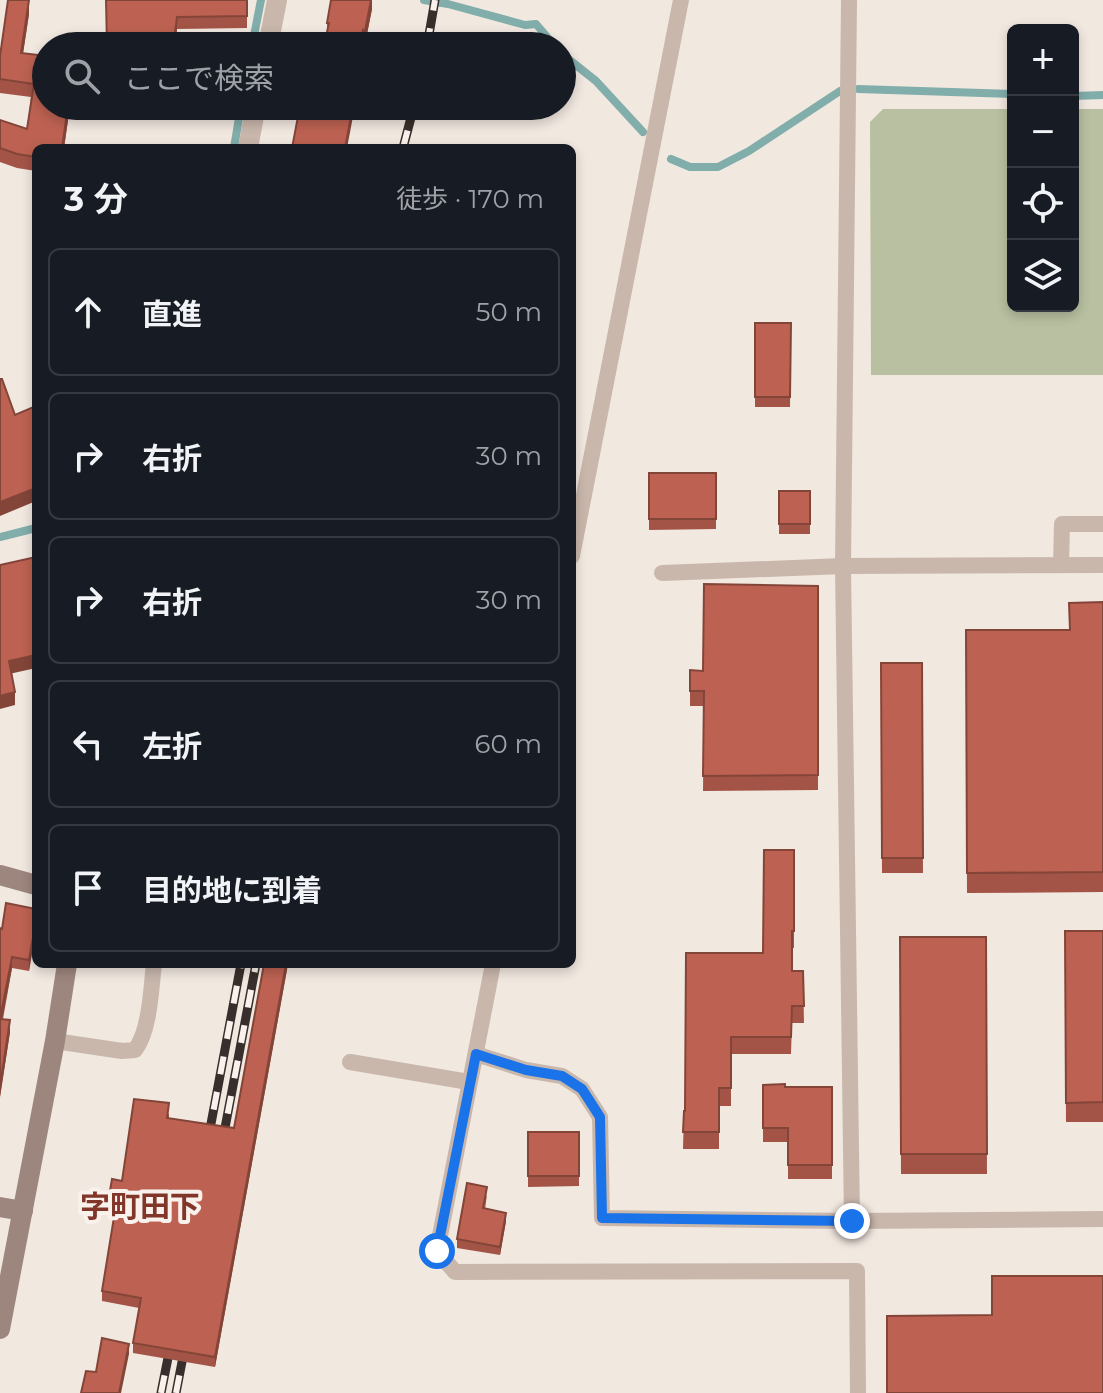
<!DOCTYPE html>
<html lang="ja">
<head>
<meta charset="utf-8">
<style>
	body { margin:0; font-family:Montserrat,"Noto Sans JP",sans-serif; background:#242831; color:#f1f3f6 }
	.controls { position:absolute; right:24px; top:24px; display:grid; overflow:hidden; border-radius:12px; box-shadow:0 4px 12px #0003 }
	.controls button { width:72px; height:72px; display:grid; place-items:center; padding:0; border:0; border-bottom:2px solid #363941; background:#171b24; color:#f1f3f6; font:40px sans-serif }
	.stop { position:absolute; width:24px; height:24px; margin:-18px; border:6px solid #1a73e8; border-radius:50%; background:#fff }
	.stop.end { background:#1a73e8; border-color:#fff; box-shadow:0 2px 8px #0008 }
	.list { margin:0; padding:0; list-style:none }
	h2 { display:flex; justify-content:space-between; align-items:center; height:104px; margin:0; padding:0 32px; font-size:34px }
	h2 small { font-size:26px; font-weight:400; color:#9ea1a6 }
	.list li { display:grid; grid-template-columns:52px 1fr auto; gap:24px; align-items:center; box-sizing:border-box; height:128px; margin:0 16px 16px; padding:0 16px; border:2px solid #363941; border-radius:12px }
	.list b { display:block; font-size:30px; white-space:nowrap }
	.list em { font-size:26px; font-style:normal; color:#9ea1a6 }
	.icon { flex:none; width:44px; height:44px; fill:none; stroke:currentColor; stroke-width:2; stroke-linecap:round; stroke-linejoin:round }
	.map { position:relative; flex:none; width:1103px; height:1393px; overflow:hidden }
	.search { position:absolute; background:#171b24; box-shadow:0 4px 12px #0003; left:32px; top:32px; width:544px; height:88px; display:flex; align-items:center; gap:20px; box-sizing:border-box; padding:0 28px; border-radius:44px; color:#9ea1a6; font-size:30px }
	.panel { position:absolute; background:#171b24; box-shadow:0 4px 12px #0003; left:32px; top:144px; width:544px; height:824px; border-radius:12px }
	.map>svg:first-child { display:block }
</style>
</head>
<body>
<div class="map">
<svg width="1103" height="1393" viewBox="0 0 1103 1393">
	<rect width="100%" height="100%" fill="#f1e8e0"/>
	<!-- pitch -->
	<polygon fill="#b8c0a1" points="883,109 1013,109 1013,306 1073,306 1073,109 1103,109 1103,375 871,375 870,122"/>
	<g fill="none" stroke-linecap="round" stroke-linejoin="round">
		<!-- stream -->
		<g stroke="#81adaa" stroke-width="8">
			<polyline points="424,0 448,4 525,25 536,24 555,46"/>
			<polyline points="252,46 261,0"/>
			<polyline points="562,54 596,81 643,132"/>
			<polyline points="858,89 1013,94"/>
			<polyline points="1073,96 1103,95"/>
			<polyline points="234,148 241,106"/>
			<polyline points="671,159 690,167 718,167 749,151 840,91"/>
			<polyline points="0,537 36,528"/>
		</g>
		<!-- lane -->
		<g stroke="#c9b7ac" stroke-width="16">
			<polyline points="849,0 843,566 852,1221"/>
			<polyline points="572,556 681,0"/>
			<polyline points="1061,565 1062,524 1103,524"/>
			<polyline points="662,573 843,566 1103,565"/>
			<polyline points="493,964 437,1251 455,1272 857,1271 858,1393"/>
			<path d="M55,1041L122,1051L135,1050C150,1031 151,988 154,964"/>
			<polyline points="476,1054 526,1070 562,1076 582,1089 600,1117 602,1218 852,1221 1103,1219"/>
			<polyline points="350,1062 469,1082"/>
		</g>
		<!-- street -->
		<g stroke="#c9b7ac" stroke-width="20">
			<polyline points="268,46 277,0"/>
			<polyline points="248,148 256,106"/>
		</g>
		<!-- secondary -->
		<g stroke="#9d867e" stroke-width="20">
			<polyline points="0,875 36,885"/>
			<polyline points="0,1207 23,1211"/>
			<polyline points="0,1329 55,1041 67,964"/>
		</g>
		<!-- rail casing -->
		<g stroke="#382e2b" stroke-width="9">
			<g id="rail">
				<polyline points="427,46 435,0"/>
				<polyline points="403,148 414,106"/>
				<polyline points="207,1145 241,964"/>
				<polyline points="221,1149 256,964"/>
				<polyline points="161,1393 172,1338"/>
				<polyline points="176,1393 186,1341"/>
			</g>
		</g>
		<!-- rail -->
		<use href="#rail" stroke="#f9f2ec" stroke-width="6" stroke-dasharray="18" stroke-linecap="butt"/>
	</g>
	<!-- wall -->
	<g fill="#a35447">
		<polygon points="106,0 247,0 247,28 177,29 175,46 107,46"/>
		<polygon points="372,0 372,9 365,44 327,35 327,23"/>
		<polygon points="29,14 23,53 70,106 64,148 36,148 36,171 17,168 0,162 0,120 27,129 31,97 0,93 0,56"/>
		<polygon points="755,323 791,323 790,407 755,407"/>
		<polygon points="649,473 716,473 716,529 649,530"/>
		<rect x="779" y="491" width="31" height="43"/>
		<polygon points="818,586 818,790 703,791 704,706 690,706 690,670 703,671"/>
		<polygon points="1103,602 1103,892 967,893 966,630 1069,630"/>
		<polygon points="881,663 922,663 923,873 882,873"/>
		<polygon points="794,850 794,948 792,948 792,971 803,971 804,1023 792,1023 791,1054 731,1054 731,1106 719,1106 719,1149 683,1149 684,1111 685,1111 763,953"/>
		<polygon points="36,909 29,971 12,968 3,1019 10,1032 0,1097 2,929"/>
		<polygon points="1065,931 1103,931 1103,1122 1066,1122"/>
		<polygon points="900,937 986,937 987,1174 901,1174"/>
		<polygon points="264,964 288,964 215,1367 133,1353 133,1343 139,1308 102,1301 102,1291 114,1215 108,1213 108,1203 169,1113 169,1118 234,1128"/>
		<polygon points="763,1085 785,1087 832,1087 832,1179 788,1179 788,1142 763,1142"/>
		<polygon points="528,1132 579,1132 579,1186 528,1187"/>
		<polygon points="487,1195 485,1209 506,1221 500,1255 457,1248 457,1239"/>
	</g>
	<!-- shaded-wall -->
	<g fill="#844539">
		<polygon points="29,0 29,14 21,67 21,53"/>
		<polygon points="371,0 372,0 372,9 365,44 365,31"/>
		<polygon points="177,17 177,29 174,46 174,40"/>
		<polygon points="68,106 70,106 64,148 62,148"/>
		<polygon points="353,106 355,106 347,148 345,148"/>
		<polygon points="36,488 36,501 0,516 0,502"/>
		<polygon points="36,655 36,668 9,674 9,661"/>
		<polygon points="15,692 15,705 0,709 0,696"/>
		<polygon points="36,921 36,933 29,971 29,960"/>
		<polygon points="12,957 12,968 0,1030 0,1019"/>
		<polygon points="286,964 288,964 215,1367 215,1357"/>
		<polygon points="10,1020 10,1032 0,1097 0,1086"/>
		<polygon points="506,1213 506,1221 500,1255 500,1247"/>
		<polygon points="129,1344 129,1354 121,1393 119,1393"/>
	</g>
	<!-- building -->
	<g fill="#bd6252" stroke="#844539" stroke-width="2">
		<polygon points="8,0 29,0 21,53 46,56 46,106 68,106 62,148 36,148 36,157 17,154 0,148 0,120 27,129 34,84 0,79 0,56"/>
		<polygon points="106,0 247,0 247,16 177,17 174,40 136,35 136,46 107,46"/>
		<polygon points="331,0 371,0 365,31 363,30 360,46 324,46 329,23 327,23"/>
		<polygon points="300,106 353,106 345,148 292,148"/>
		<polygon points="755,323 791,323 790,397 755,397"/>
		<polygon points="0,379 2,379 15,415 36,406 36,488 0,502"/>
		<rect x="649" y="473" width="67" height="46"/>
		<rect x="779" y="491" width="31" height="33"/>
		<polygon points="36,557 36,655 9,661 15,692 0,696 0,565"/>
		<polygon points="704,584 818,586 818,775 703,776 704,691 690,691 690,670 703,671"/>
		<polygon points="1103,602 1103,872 967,873 966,630 1070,630 1069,603"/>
		<polygon points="881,663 922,663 923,858 882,858"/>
		<polygon points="764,850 794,850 794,931 792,931 792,971 803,971 804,1006 792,1006 791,1037 731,1037 731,1088 719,1088 719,1132 683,1132 684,1111 685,1111 686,953 763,953"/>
		<polygon points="6,903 36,909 36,921 29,960 12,957 0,1019 10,1020 0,1086 0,928 2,929"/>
		<polygon points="1065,931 1103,931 1103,1102 1066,1103"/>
		<polygon points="900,937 986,937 987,1154 901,1154"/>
		<polygon points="264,964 286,964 215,1357 133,1343 141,1298 102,1291 116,1205 108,1203 112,1179 122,1181 134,1099 169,1103 167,1118 234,1128"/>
		<polygon points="785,1084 785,1087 832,1087 832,1165 788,1165 788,1128 763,1128 763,1085"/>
		<rect x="528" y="1132" width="51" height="44"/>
		<polygon points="467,1183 487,1187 483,1208 506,1213 500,1247 457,1239"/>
		<polygon points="992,1276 1103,1276 1103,1393 887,1393 887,1316 992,1315"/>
		<polygon points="102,1338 129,1344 119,1393 81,1393 86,1371 96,1372"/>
	</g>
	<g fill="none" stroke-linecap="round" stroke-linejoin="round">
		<!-- route -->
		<polyline stroke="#1a73e8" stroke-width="10" points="437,1251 476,1054 526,1070 562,1076 582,1089 600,1117 602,1218 852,1221"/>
	</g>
	<g text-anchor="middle" stroke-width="8" stroke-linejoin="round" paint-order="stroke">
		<!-- quarter labels -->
		<g font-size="30" font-weight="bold" fill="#813629" stroke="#f9f2ec">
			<text x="140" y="1217">字町田下</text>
		</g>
	</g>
</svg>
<div class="controls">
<button>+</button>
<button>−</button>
<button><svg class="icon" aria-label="locate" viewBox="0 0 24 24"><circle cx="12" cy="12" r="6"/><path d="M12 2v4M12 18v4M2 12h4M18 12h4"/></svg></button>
<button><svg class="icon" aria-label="layers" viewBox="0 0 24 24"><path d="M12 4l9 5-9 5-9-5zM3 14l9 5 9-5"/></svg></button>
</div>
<div class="stop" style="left:437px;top:1251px"></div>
<div class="stop end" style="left:852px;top:1221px"></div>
<div class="search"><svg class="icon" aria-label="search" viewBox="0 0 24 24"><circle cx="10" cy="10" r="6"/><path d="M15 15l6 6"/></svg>ここで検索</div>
<section class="panel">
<h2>3 分<small>徒歩 · 170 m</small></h2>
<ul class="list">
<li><svg class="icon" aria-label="ahead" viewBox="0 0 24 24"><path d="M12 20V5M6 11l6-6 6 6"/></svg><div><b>直進</b></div><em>50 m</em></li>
<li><svg class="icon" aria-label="right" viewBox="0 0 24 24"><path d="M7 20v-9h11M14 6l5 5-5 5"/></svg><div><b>右折</b></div><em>30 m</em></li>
<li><svg class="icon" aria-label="right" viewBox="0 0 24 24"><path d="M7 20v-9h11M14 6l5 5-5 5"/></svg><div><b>右折</b></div><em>30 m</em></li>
<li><svg class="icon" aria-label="left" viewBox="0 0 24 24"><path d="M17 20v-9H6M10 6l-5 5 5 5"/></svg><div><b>左折</b></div><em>60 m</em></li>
<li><svg class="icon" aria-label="arrive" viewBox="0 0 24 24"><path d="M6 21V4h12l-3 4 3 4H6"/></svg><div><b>目的地に到着</b></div></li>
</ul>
</section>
</div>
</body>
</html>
